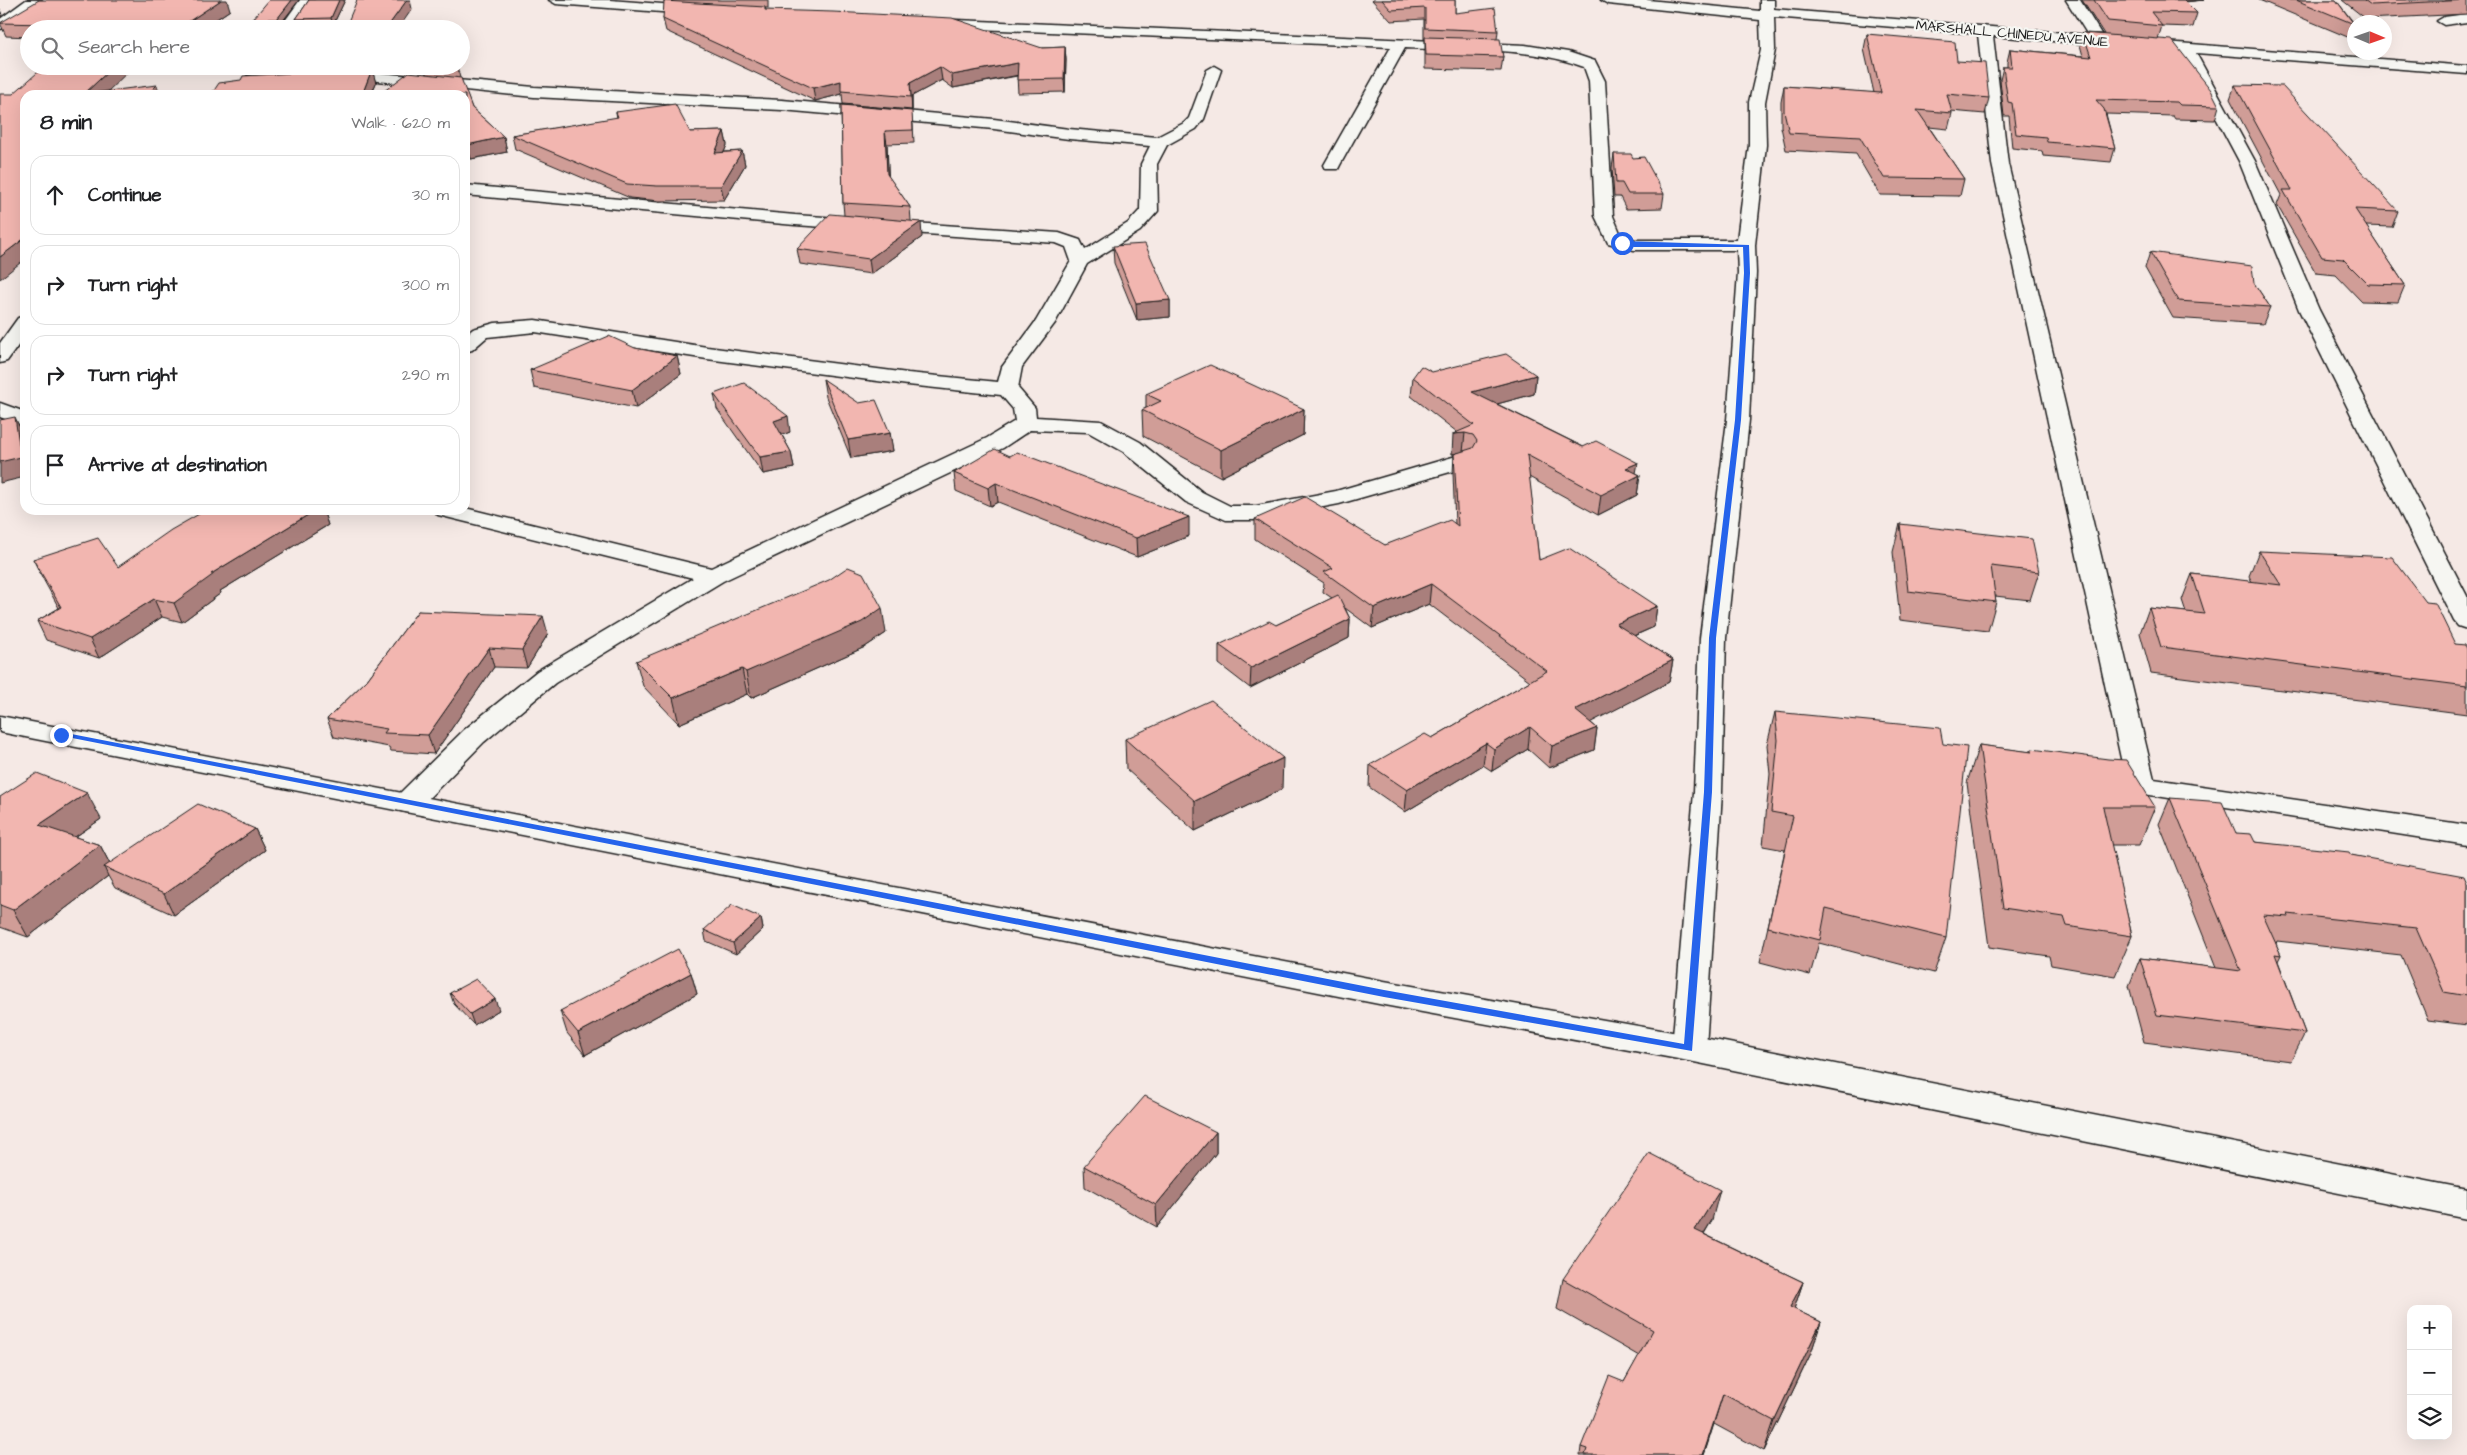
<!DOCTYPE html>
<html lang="en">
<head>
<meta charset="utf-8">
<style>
	body { margin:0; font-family:"Architects Daughter",sans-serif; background:#f2f2f2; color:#202124 }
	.controls { position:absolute; right:15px; bottom:15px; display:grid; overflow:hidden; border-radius:10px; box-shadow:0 5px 20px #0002 }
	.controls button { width:45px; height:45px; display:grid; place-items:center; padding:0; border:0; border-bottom:1px solid #e0e0e0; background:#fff; color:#202124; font:25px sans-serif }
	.compass { position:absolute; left:2347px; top:15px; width:45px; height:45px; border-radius:50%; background:#fff; box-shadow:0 5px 20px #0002; rotate:92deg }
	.stop { position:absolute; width:15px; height:15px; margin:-11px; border:4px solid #2563eb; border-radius:50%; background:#fff }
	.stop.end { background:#2563eb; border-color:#fff; box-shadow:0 1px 5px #0008 }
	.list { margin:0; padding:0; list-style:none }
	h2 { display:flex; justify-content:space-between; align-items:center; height:65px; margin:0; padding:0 20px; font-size:21px }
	h2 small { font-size:16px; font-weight:400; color:#757577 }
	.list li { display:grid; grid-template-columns:32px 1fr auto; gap:15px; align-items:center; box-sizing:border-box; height:80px; margin:0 10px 10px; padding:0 10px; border:1px solid #e0e0e0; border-radius:15px }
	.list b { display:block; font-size:19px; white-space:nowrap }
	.list em { font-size:16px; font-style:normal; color:#757577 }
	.icon { flex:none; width:28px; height:28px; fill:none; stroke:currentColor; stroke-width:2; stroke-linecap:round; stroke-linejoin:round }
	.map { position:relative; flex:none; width:2467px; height:1455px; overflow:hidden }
	.search { position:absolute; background:#fff; box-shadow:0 5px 20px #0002; left:20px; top:20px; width:450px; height:55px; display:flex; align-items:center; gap:12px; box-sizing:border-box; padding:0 18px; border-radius:28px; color:#757577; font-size:19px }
	.panel { position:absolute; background:#fff; box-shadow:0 5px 20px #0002; left:20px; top:90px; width:450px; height:425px; border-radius:15px }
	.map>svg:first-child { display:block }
</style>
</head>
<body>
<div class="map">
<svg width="2467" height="1455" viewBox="0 0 2467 1455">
	<rect width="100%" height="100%" fill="#f5e9e5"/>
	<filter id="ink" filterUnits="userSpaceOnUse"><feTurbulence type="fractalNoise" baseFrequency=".02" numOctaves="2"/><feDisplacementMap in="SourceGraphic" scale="10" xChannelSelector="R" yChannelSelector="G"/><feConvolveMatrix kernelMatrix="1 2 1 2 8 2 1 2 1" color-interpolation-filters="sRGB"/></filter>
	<g filter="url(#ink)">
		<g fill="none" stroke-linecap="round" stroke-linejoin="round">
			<!-- street casing -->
			<g stroke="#1c1c1c" stroke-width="3">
				<g id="street">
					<polygon points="300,0 314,0 293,29 279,29"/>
					<polygon points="549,0 610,0 701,7 708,11 701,15 556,4"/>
					<path d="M1601,0H1648L1760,11V0H1774V9L2088,35L2066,0H2080L2103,37L2467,66V74L2196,53L2255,161L2319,310L2467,596V629L2458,626L2454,621L2299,310L2239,161L2181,52L1993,36L2008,164L2154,779L2467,825V845L2131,792L2127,786L1992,164L1978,34L1774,17L1775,50L1765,102L1766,145L1755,245L1756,273L1749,420L1726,638L1722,792L1706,1048L1701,1057L1689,1061L1677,1057L1672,1048L1694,792L1700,638L1727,420L1738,273L1737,250H1634L1608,243L1595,216L1589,81L1584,67C1528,46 1464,51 1405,48L1340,165L1338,169H1326L1324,165L1391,47L934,27L927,23L934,19L1525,45L1568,52L1595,61L1605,81L1613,216L1621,235L1635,240H1737L1749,145V102L1761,50L1760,20L1608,4Z"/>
					<polygon points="2467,14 2467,22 2444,25 2437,21 2444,17"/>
					<polygon points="1214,66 1221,70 1204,119 1196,129 1167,145 1157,164 1158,211 1140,231 1087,264 1055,323 1022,367 1018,388 1035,408 1036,417 1101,421 1140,442 1202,492 1230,506 1256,506 1336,491 1463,454 1471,456 1474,461 1471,466 1339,504 1256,520 1226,520 1186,502 1124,452 1088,432 1030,430 1003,448 723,581 555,683 484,742 417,810 407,812 397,810 393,803 397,796 464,730 537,671 693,578 438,515 434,510 465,510 465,508 711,568 987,438 1015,421 1013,409 1001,395 908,385 707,359 535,332 487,337 472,350 465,352 465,336 473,329 495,323 535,320 707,347 908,373 998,382 1002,367 1036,321 1071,261 1066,247 1056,243 795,225 465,195 465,185 795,215 1059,233 1080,240 1085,250 1128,223 1140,210 1141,164 1150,146 1069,139 994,129 782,110 534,97 368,80 252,75 247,74 245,71 247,68 368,72 534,87 782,100 994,119 1069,129 1157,137 1184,123 1189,118 1207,70"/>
					<polygon points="25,316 25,336 7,361 0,363 0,343 18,318"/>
					<polygon points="0,403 25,412 25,426 0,417"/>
				</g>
			</g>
			<!-- secondary casing -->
			<g stroke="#1c1c1c" stroke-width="3">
				<g id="secondary">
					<polygon points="26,0 42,0 5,28 0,29 0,19"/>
					<polygon points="0,716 1384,981 1689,1035 2467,1189 2467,1219 1689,1061 1384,1005 0,732"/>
				</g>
			</g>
			<!-- street -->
			<use href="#street" fill="#f6f6f2" fill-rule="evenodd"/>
			<!-- secondary -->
			<use href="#secondary" fill="#f6f6f2" fill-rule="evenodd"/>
		</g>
		<!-- wall -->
		<g fill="#d09d97" stroke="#1c1c1c">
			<polygon points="299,0 279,26 255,26 253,19"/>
			<polygon points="309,0 345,0 333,25 298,26 296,19"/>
			<polygon points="666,0 768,0 768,8 765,8 766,10 1042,48 1065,47 1066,60 1065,92 1018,93 1017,76 953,88 942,80 912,96 912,110 843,104 842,94 815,101 666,31 663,19"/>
			<polygon points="1372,0 1455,0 1455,13 1498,31 1497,39 1503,57 1501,71 1425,69 1425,39 1424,39 1424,19 1391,21"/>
			<polygon points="2082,0 2204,0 2185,2 2197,13 2193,27 2162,26 2158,39 2219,106 2215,120 2175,119 2173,116 2106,114 2115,148 2111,162 2043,156 2042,151 2012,148 2009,116 2004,116 2000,80 2003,67 2007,67 2007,62 2010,49 2083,56 2080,45 2083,33 2104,34"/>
			<polygon points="2259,0 2336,0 2354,23 2354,25 2350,38"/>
			<polygon points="2342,0 2467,0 2467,14 2366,19"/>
			<polygon points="230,10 202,29 29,29 29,37 6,36 0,23"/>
			<polygon points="1867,34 1957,61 1989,98 1985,114 1951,111 1952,113 1948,129 1929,127 1964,179 1960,196 1880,195 1856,154 1786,150 1781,127 1781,102 1784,86 1874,93 1864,49"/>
			<polygon points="336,66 382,66 380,71 372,71 376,83 371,95 211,95 326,71 336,67"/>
			<polygon points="424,66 457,66 460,78 472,108 504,137 507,152 471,159 467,155 465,155 465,95 426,74"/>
			<polygon points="2235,85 2398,211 2392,227 2366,226 2405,285 2398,302 2361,301 2336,275 2316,273 2277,205 2281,195 2230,99"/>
			<polygon points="841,105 913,124 914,143 887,144 888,176 910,207 911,221 922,237 871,274 800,264 797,249 844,215 843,203"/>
			<polygon points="616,112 690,132 724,131 727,145 724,152 742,151 745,165 724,200 660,201 630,198 515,149 512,135 617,118"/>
			<polygon points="1614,154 1633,158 1664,194 1662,208 1626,209 1620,197 1614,197 1612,168"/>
			<polygon points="1113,246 1170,300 1170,317 1137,320 1114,263"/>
			<polygon points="2150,252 2254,283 2270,307 2263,324 2173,318 2145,268"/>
			<polygon points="635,348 677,356 681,374 636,408 534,388 530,370"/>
			<polygon points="1536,375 1534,394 1497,404 1640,475 1637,495 1598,515 1529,477 1539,560 1657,606 1654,627 1634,636 1673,660 1669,682 1590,722 1597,728 1594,750 1549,768 1528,749 1492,771 1483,765 1405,812 1369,787 1370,765 1432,738 1530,681 1429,604 1372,628 1345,608 1350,619 1349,638 1250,688 1219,664 1219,645 1276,625 1332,598 1323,592 1324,583 1255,539 1255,519 1385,545 1455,524 1453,473 1454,454 1457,453 1452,454 1457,432 1411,396 1413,377"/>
			<polygon points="823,379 890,433 893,451 851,458 826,397"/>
			<polygon points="714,394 790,432 782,435 791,452 794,468 763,474 717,409"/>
			<polygon points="1146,394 1304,409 1303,435 1221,477 1143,436 1142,410 1146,408"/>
			<polygon points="1010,456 1189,536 1137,557 998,502 990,506 956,491 954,473"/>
			<polygon points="206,510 323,510 328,525 220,591 221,593 182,622 162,617 99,658 46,640 37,621 59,608 42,577 33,559 118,567"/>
			<polygon points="1900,524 2039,572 2030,600 1995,596 1996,602 1988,631 1900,620 1893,552"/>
			<polygon points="2259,551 2455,644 2467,649 2467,714 2151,673 2140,633 2149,608 2186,612 2182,600 2192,574 2252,582 2249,576"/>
			<polygon points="418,611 548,634 527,668 494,667 434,754 391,751 389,747 334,737 327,719 367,680"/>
			<polygon points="886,633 865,647 751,698 747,694 679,724 643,686 636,661"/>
			<polygon points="1775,712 1946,938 1934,973 1819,943 1810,975 1760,962 1785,850 1763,846 1770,774 1767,745"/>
			<polygon points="1125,739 1282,789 1195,831 1126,769"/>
			<polygon points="1979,745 2030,752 2032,749 2155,807 2139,845 2111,845 2132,936 2115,976 2051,965 2049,956 1989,947 1967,783"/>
			<polygon points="0,797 101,819 75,837 100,845 110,864 255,829 265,850 174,915 115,888 108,876 28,937 0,927"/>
			<polygon points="2170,798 2236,833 2255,842 2351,855 2467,883 2467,1025 2428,1020 2401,955 2277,941 2276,944 2281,955 2278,961 2305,1033 2291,1061 2144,1042 2129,986 2140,958 2216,968 2159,824"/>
			<polygon points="761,918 763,929 736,954 706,941 704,930"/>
			<polygon points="691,973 697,994 585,1055 567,1033 560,1011"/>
			<polygon points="450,993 499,1010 474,1025 454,1004"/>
			<polygon points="1216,1132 1216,1153 1157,1227 1085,1187 1084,1166"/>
			<polygon points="1712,1220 1704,1234 1803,1282 1794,1309 1821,1322 1811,1353 1764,1451 1714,1424 1704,1455 1580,1455 1581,1447 1624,1382 1639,1356 1557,1309 1563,1279"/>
		</g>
		<!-- shaded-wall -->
		<g fill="#a97f7b" stroke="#1c1c1c">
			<polygon points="221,0 227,0 230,10 202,29 187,29 185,24"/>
			<polygon points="292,0 299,0 279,26 277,19"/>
			<polygon points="339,0 345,0 333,25 331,18"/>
			<polygon points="407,0 410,0 412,9 398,29 388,29 391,22"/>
			<polygon points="2170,0 2204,0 2169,3"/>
			<polygon points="0,9 2,15 0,18"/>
			<polygon points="160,24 162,29 155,29"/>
			<polygon points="1065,47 1066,60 1065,92 1064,79"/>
			<polygon points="1018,63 1019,75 953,88 952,75"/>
			<polygon points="114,66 134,66 104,95 84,94"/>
			<polygon points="379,66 382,66 380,71"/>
			<polygon points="940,67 942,80 912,96 912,110 910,83"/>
			<polygon points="372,69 376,83 371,95 362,95"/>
			<polygon points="841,81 842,94 815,101 813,88"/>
			<polygon points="157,85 160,95 147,95"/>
			<polygon points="724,131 727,145 718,167 715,153"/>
			<polygon points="885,131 887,144 889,187 887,174"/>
			<polygon points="504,137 507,152 471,159 467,145"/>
			<polygon points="742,151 745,165 724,200 721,186"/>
			<polygon points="921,222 922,237 871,274 869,259"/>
			<polygon points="25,238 25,259 0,279 0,257"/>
			<polygon points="1170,300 1170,317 1137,320 1136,303"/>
			<polygon points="677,356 681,374 636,408 632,390"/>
			<polygon points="1536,375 1534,394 1471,411 1472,392"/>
			<polygon points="1304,409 1303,435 1221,477 1221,450"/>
			<polygon points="788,416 790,432 777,437 774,421"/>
			<polygon points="15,417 23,435 25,447 25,477 0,483 0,462"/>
			<polygon points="890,433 893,451 851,458 848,440"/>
			<polygon points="1465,433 1463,452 1452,454 1453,434"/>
			<polygon points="791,452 794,468 763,474 760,457"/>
			<polygon points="1638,463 1635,478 1640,475 1637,495 1598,515 1601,495 1626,468"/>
			<polygon points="996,483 998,502 990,506 988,488"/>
			<polygon points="316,510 323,510 328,525 220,591 221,593 182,622 174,603 211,574"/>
			<polygon points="1189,517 1189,536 1137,557 1136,538"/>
			<polygon points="1431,584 1429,604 1372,628 1374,608"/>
			<polygon points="154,599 162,617 99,658 90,639"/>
			<polygon points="1657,606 1654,627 1612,645 1616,624"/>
			<polygon points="882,608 886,633 865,647 751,698 746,672"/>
			<polygon points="543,616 548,634 527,668 522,650"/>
			<polygon points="1350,619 1349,638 1250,688 1251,668"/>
			<polygon points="489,648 494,667 434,754 428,735"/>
			<polygon points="1673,660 1669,682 1572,732 1575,710"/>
			<polygon points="742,669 747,694 679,724 673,698"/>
			<polygon points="1530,727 1528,749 1492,771 1494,749"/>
			<polygon points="1597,728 1594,750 1549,768 1552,746"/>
			<polygon points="1486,743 1483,765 1405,812 1407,790"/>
			<polygon points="1283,758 1282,789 1195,831 1195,801"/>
			<polygon points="87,793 101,819 53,852 39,825"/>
			<polygon points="255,829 265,850 174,915 164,894"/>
			<polygon points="100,845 114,872 104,867 108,876 28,937 13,910"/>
			<polygon points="761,918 763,929 736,954 733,943"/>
			<polygon points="691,973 697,994 585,1055 578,1033"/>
			<polygon points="495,999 499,1010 474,1025 470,1014"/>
			<polygon points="1216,1132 1216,1153 1157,1227 1156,1205"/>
			<polygon points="1720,1190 1712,1220 1687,1261 1695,1230"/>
			<polygon points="1803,1282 1793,1312 1790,1307"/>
			<polygon points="1821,1322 1811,1353 1764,1451 1774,1421"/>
			<polygon points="1723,1394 1704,1455 1703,1455"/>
		</g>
		<!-- building -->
		<g fill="#f2b6b0" stroke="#1c1c1c">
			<polygon points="39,0 221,0 185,24 160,24 155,29 88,29 93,25 0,23"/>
			<polygon points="269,0 292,0 277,19 253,19"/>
			<polygon points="309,0 339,0 331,18 296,19"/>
			<polygon points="357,0 407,0 391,22 388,29 345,29"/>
			<polygon points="1382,0 1455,0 1455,13 1495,8 1498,31 1425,28 1425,8 1391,10"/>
			<polygon points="2094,0 2184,0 2197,13 2151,12 2162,26 2108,21"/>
			<polygon points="2296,0 2336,0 2354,24"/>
			<polygon points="2364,0 2467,0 2371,5"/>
			<polygon points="664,1 765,7 765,10 833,12 952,18 1042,48 1065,47 1064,79 1017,80 1018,63 952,75 940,67 910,83 911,97 841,91 841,81 813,88 663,19"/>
			<polygon points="2083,33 2172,40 2211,90 2219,106 2180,105 2177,102 2096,100 2104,109 2115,148 2047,142 2046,137 2016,134 2012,103 2008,102 2003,67 2012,67 2010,49 2091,57"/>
			<polygon points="1867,34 1955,42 1957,61 1985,63 1989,98 1947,94 1952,113 1917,110 1964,179 1884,178 1860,137 1789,133 1784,111 1784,86 1881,93"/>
			<polygon points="1425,37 1500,39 1503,57 1426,55"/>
			<polygon points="45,66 114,66 84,94 157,85 147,95 25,95 25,238 0,257 0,94 13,94"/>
			<polygon points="328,67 372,69 362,95 211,95 219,83 241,80 243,76 326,71"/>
			<polygon points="409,72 461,78 472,108 504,137 467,145 465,142 465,95 379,95"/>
			<polygon points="2235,85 2282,86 2398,211 2355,209 2405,285 2368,284 2343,259 2322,257 2283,190 2292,190"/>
			<polygon points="675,104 690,132 724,131 715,153 742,151 721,186 657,186 627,184 512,135 618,117 616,112"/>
			<polygon points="841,105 912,111 913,130 885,131 887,174 910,207 843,203"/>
			<polygon points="1614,154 1631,154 1633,158 1644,157 1664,194 1628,194 1622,183 1616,183"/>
			<polygon points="830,214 921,222 869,259 797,249"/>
			<polygon points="1145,244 1170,300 1136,303 1113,246"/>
			<polygon points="2150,252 2252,266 2254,283 2270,307 2178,301"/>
			<polygon points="609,336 635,348 677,356 632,390 530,370"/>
			<polygon points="1506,354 1536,375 1472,392 1583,447 1596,441 1638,463 1626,468 1640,475 1601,495 1527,455 1539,560 1569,548 1657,606 1616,624 1673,660 1575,710 1597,728 1552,746 1530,727 1494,749 1486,743 1407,790 1370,765 1425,734 1432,738 1547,671 1431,584 1374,608 1324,572 1333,568 1255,519 1305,497 1385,545 1450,520 1458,526 1454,454 1473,448 1477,441 1473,435 1465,433 1453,434 1474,425 1413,377 1421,366 1432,372"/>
			<polygon points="1210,365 1304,409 1221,450 1142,410 1161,401 1146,394"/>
			<polygon points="823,379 859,403 876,400 890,433 848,440"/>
			<polygon points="744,383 788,416 774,421 791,452 760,457 714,394"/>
			<polygon points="15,417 21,457 0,462 0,420"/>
			<polygon points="995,449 1010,456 1017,452 1189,517 1136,538 996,483 988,488 954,473"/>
			<polygon points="206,510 316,510 211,574 214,574 174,603 154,599 90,639 37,621 61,607 33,559 98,538 118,567 171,530"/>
			<polygon points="1900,524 2032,539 2039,572 1991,566 1996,602 1908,591"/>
			<polygon points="2259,551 2392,557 2426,602 2435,603 2455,644 2465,645 2467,649 2467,686 2161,647 2149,608 2205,614 2192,574 2281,585"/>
			<polygon points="848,567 863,573 882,608 862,622 746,672 742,669 673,698 636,661 829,580"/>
			<polygon points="1338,595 1350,619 1251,668 1219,645 1269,621 1276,625"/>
			<polygon points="418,611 543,616 522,650 489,648 428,735 384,733 387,729 327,719 367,680"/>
			<polygon points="1211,700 1283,758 1195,801 1125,739"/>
			<polygon points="1775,712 1940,728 1943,744 1967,747 1946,938 1826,908 1820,940 1768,927 1793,816 1771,812 1778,740"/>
			<polygon points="1979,745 2032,752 2032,749 2108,759 2126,760 2155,807 2103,807 2132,936 2067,926 2064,917 2003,908"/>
			<polygon points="37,773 87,793 39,825 100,845 13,910 0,905 0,797"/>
			<polygon points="2170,798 2222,802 2236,833 2251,834 2255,842 2349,852 2351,855 2464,876 2467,883 2467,996 2444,992 2416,928 2288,914 2289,917 2263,915 2281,955 2275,954 2305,1033 2157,1015 2140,958 2241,971"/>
			<polygon points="198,804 255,829 164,894 104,867"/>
			<polygon points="732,905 761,918 733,943 704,930"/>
			<polygon points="678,949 691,973 578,1033 560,1011"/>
			<polygon points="476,979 495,999 470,1014 450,993"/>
			<polygon points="1145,1096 1216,1132 1156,1205 1084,1166"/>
			<polygon points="1649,1153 1720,1190 1695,1230 1803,1282 1790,1307 1821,1322 1774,1421 1723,1394 1703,1455 1585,1455 1587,1449 1581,1447 1609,1376 1624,1382 1653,1330 1563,1279"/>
		</g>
	</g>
	<!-- route -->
	<polygon fill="#2563eb" points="1622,241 1749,245 1750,273 1741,420 1716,638 1712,792 1692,1051 1384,997 57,735 61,732 1384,990 1684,1044 1704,792 1709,638 1735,420 1744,273 1743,247 1634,247 1620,244"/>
	<g text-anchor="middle" stroke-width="4.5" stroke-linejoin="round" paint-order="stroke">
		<!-- far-street labels -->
		<g font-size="14" fill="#1c1c1c" stroke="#f6f6f2">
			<text transform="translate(2012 33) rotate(5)" y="5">MARSHALL CHINEDU AVENUE</text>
		</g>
	</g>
</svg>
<div class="controls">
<button>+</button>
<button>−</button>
<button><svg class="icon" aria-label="layers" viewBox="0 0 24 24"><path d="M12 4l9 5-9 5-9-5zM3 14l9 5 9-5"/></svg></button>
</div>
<svg class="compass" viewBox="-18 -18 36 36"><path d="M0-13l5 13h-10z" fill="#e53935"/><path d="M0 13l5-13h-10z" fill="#757577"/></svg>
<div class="stop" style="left:1622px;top:243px"></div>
<div class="stop end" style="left:61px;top:735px"></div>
<div class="search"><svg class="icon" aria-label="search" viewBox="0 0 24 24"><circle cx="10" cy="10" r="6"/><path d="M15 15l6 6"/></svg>Search here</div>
<section class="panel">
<h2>8 min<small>Walk · 620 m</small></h2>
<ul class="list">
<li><svg class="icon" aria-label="ahead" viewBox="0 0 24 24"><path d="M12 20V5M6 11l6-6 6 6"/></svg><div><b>Continue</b></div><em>30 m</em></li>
<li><svg class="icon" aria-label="right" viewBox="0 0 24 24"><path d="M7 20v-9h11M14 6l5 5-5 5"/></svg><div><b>Turn right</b></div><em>300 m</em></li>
<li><svg class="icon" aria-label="right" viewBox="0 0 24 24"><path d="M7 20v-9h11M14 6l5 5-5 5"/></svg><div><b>Turn right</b></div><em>290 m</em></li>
<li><svg class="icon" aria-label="arrive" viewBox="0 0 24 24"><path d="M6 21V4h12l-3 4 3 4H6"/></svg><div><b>Arrive at destination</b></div></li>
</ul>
</section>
</div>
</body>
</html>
